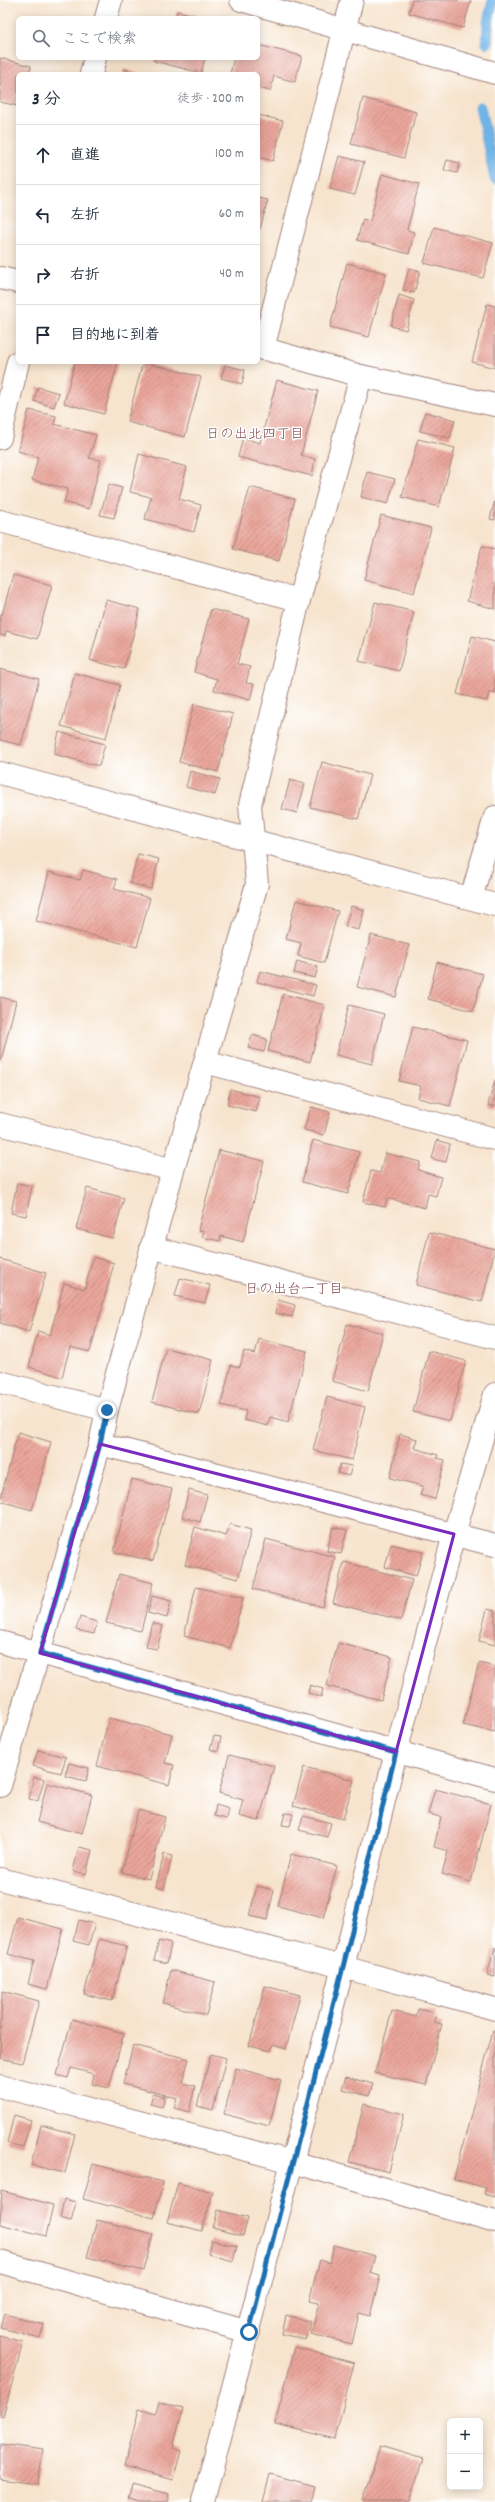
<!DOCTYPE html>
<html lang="ja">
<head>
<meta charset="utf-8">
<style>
	body { margin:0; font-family:Dekko,"Klee One",sans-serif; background:#f2f2f3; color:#1f2937 }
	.controls { position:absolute; right:12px; bottom:12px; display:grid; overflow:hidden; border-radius:6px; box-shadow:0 2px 10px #0003 }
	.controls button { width:36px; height:36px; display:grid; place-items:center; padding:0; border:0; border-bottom:1px solid #e0e1e3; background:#fff; color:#1f2937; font:20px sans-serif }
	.stop { position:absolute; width:12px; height:12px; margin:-9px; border:3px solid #1f6fb2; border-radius:50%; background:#fff }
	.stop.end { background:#1f6fb2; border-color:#fff; box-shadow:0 1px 4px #0008 }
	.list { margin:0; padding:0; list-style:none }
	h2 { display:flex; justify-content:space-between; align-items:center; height:52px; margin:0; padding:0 16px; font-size:17px }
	h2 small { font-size:13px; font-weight:400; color:#747a83 }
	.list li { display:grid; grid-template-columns:26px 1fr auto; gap:12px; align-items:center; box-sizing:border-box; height:60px; padding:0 16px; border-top:1px solid #e0e1e3 }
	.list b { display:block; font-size:15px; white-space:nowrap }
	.list em { font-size:13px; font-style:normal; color:#747a83 }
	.icon { flex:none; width:22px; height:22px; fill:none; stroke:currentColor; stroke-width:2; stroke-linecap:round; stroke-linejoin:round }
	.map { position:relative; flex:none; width:495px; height:2502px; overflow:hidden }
	.search { position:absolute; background:#fff; box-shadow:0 2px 10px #0003; left:16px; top:16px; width:244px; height:44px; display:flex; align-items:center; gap:10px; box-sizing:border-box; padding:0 14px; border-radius:6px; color:#747a83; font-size:15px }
	.panel { position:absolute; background:#fff; box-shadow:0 2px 10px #0003; left:16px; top:72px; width:244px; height:292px; border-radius:6px }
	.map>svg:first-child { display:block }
</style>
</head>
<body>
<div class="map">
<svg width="495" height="2502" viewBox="0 0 495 2502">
	<defs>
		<pattern id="building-hatch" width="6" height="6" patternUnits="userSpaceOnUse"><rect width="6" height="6" fill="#eaa69b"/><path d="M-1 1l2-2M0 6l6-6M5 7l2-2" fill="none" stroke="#c0877f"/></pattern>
	</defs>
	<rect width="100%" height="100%" fill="#fff"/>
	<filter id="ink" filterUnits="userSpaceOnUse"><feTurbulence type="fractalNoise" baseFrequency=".025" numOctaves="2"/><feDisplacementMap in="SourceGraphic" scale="8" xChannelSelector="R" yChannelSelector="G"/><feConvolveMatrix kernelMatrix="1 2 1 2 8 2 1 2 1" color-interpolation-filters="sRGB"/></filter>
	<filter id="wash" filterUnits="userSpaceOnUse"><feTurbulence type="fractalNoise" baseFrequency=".012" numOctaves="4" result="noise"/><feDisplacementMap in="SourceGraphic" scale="16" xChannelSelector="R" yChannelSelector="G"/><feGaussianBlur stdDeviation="0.9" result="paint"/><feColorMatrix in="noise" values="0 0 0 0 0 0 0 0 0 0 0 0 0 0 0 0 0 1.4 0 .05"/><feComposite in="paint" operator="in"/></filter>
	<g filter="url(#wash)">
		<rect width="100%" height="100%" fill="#f7e4ce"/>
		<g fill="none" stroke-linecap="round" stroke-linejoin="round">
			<!-- stream -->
			<g stroke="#6fb3e5" stroke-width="11">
				<polyline points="487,43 488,22 493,0"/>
				<polyline points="480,107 495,179"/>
			</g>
		</g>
		<g id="blocks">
			<!-- building -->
			<g fill="url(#building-hatch)">
				<polygon points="412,0 471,0 463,28 409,13"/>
				<polygon points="177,11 202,17 202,18 175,18"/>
				<polygon points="258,45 302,56 295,82 274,76 270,91 258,88 258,74 230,74 234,58 258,58"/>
				<polygon points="0,58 31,66 29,74 18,74 18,106 0,102"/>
				<polygon points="155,58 205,58 201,73 154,61"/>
				<polygon points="124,69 140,74 123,74"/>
				<polygon points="363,98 416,112 404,158 351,144"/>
				<polygon points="258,115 283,121 273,161 258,157"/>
				<polygon points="339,156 364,162 355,195 330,189"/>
				<polygon points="447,160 460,163 457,173 444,170"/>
				<polygon points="382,174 419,184 407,230 414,232 409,254 357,240 363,219 370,221"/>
				<polygon points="258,198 268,200 260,229 258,229"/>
				<polygon points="434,227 493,243 483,278 424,263"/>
				<polygon points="347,263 386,273 369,337 330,327"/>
				<polygon points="409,268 420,271 414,293 403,290"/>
				<polygon points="399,295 414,300 406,330 391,326"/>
				<polygon points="487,304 495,306 495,368 472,362"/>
				<polygon points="75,362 118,362 104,414 64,403"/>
				<polygon points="143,362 201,377 185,437 127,422"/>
				<polygon points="225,365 245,370 242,384 221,378"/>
				<polygon points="277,380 318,391 301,455 315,459 312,476 238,457 243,438 260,443"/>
				<polygon points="38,387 59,393 54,407 34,401"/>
				<polygon points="29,410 56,416 54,424 96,435 89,458 101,460 89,509 64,502 68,489 32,480 38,457 18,451"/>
				<polygon points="425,412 455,420 450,438 420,431"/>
				<polygon points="418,439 455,448 439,507 402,497"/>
				<polygon points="139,454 187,467 179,499 201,505 194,532 145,519 151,497 130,492"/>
				<polygon points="367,472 395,479 388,504 361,497"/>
				<polygon points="109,484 122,488 114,518 100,515"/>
				<polygon points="250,487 295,499 279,561 233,549"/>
				<polygon points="495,500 495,520 490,519"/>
				<polygon points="381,515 431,528 414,593 364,580"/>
				<polygon points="482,546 495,549 495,609 467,601"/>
				<polygon points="13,575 52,585 37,639 6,631 5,636 0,635 0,615 2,615"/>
				<polygon points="106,600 140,609 124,669 90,660"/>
				<polygon points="375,602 414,612 399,671 359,661"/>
				<polygon points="211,609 249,619 237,664 250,667 246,683 254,684 250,700 214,690 217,679 194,672"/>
				<polygon points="472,636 495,642 495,694 489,692 487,701 457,694"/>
				<polygon points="0,669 39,679 21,745 0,740"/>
				<polygon points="75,673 120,685 106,738 61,726"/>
				<polygon points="194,704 233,714 218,772 179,762"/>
				<polygon points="59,732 105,744 99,766 54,754"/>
				<polygon points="322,762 370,775 358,819 310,807"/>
				<polygon points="190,771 220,779 215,795 186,787"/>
				<polygon points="290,780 305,784 297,813 282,809"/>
				<polygon points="138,854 159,859 151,889 130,883"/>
				<polygon points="83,870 117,879 114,889 150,898 137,947 36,921 49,872 80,880"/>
				<polygon points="296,900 338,911 324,963 298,956 301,943 286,939"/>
				<polygon points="351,906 364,910 359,930 345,927"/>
				<polygon points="371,935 409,945 396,997 357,987"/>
				<polygon points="297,961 318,967 315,978 294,973"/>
				<polygon points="437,962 483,974 473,1011 428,999"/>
				<polygon points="260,971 316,985 313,996 257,982"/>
				<polygon points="283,994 325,1005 310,1062 268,1051"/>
				<polygon points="0,997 16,1001 1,1061 0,1060"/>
				<polygon points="349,1005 384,1014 372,1064 336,1055"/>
				<polygon points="413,1027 467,1040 450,1106 418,1098 421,1086 399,1081"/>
				<polygon points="252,1035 267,1039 264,1052 248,1048"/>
				<polygon points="495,1080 495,1107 488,1105"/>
				<polygon points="230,1089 260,1097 256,1112 227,1105"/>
				<polygon points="311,1107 330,1112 324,1135 304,1130"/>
				<polygon points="313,1140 359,1152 348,1194 302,1182"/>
				<polygon points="437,1140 450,1144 446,1162 432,1159"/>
				<polygon points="219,1150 264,1161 243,1242 221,1236 220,1241 202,1237 204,1231 198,1230"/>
				<polygon points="385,1153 420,1162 418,1170 441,1177 436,1196 428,1194 425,1208 387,1198 385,1207 363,1202 371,1171 380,1173"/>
				<polygon points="17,1183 32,1186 26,1216 11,1213"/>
				<polygon points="87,1188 124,1198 113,1238 76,1229"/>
				<polygon points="429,1232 495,1249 482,1302 416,1285"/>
				<polygon points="93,1257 114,1263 90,1352 70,1347 62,1377 29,1367 38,1331 50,1335 64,1283 85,1289"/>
				<polygon points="0,1259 46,1273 29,1332 0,1323"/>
				<polygon points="180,1278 210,1285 205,1303 175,1296"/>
				<polygon points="278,1300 295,1305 292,1317 275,1313"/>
				<polygon points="347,1324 383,1333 368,1391 332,1381"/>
				<polygon points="259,1339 307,1351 288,1422 270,1417 268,1426 244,1420 246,1411 221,1405 231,1365 240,1367 244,1351 255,1354"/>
				<polygon points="166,1348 213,1360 199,1414 152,1402"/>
				<polygon points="429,1351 466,1361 450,1421 413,1412"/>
				<polygon points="327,1397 365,1407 352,1460 313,1450"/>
				<polygon points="18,1432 51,1442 32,1510 0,1501"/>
				<polygon points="400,1434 417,1439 414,1448 438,1455 437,1458 445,1460 435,1499 420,1495 423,1486 390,1478"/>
				<polygon points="340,1464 352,1466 349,1476 338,1473"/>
				<polygon points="132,1479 172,1489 153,1561 114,1552"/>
				<polygon points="189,1490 207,1495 200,1522 182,1517"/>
				<polygon points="230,1524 251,1530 238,1579 185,1565 195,1527 226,1536"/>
				<polygon points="333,1527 347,1530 341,1554 327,1551"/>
				<polygon points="266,1539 335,1557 323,1607 253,1589"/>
				<polygon points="391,1544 423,1552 416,1576 385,1567"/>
				<polygon points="344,1562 412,1580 401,1620 333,1603"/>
				<polygon points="119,1574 153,1583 141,1631 106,1623"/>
				<polygon points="196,1587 243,1598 230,1648 184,1636"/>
				<polygon points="152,1596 171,1601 167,1618 148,1613"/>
				<polygon points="487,1609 495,1611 495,1645 479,1641"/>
				<polygon points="80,1617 97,1622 94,1634 76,1630"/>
				<polygon points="152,1623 163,1626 157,1649 146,1647"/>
				<polygon points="338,1643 392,1657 381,1700 327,1686"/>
				<polygon points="479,1663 495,1667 495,1732 463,1725"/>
				<polygon points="310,1685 323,1689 321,1697 308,1693"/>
				<polygon points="109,1718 172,1734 165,1763 174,1765 169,1785 97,1766"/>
				<polygon points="214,1736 221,1737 218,1752 210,1749"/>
				<polygon points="38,1750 66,1757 61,1773 33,1766"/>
				<polygon points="229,1755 274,1766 259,1821 239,1816 243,1800 219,1793"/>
				<polygon points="69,1763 89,1768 86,1781 65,1776"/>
				<polygon points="304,1767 354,1780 343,1819 293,1806"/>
				<polygon points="34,1777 44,1779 38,1801 29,1799"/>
				<polygon points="47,1783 92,1795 82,1834 37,1822"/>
				<polygon points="435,1789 491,1804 471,1882 442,1874 448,1851 434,1847 441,1817 428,1814"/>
				<polygon points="216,1805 229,1809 227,1819 214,1816"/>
				<polygon points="138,1810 165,1817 149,1879 122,1872"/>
				<polygon points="285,1813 293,1814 290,1826 282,1825"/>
				<polygon points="303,1816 331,1823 327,1837 299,1830"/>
				<polygon points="79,1847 92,1850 86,1874 73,1871"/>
				<polygon points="164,1854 172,1856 164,1889 156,1887"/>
				<polygon points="291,1854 337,1866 323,1918 278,1906"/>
				<polygon points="257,1886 274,1890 267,1920 249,1916"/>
				<polygon points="18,1917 63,1929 47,1989 28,1984 34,1961 8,1954"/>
				<polygon points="79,1920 95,1924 89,1945 73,1941"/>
				<polygon points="99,1939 127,1946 112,2001 84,1994"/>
				<polygon points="159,1941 171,1944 167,1963 154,1960"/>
				<polygon points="495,1947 495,1977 487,1975"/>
				<polygon points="171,1970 215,1982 206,2015 163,2003"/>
				<polygon points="265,1986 300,1995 286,2049 273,2045 271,2051 249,2046"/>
				<polygon points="2,1991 39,2001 22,2063 0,2058"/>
				<polygon points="418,2009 436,2013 434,2022 442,2024 426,2085 375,2073 392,2011 416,2017"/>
				<polygon points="72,2019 124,2033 109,2088 92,2084 94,2074 71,2068 68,2078 57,2075"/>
				<polygon points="493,2030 495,2031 495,2197 484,2194 486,2188 454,2179"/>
				<polygon points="133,2045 189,2059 182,2083 195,2086 189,2112 174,2108 177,2098 123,2084"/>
				<polygon points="211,2054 226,2058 213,2110 197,2106"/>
				<polygon points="236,2068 281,2080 269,2126 224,2114"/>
				<polygon points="346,2077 373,2084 369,2096 342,2089"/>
				<polygon points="153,2094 165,2097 162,2107 150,2104"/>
				<polygon points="364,2104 404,2114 389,2172 349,2162"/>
				<polygon points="14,2115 31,2120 23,2147 7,2143"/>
				<polygon points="41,2125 75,2134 65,2173 31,2165"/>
				<polygon points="93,2164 163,2182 154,2218 83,2199"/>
				<polygon points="178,2183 213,2192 202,2231 167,2222"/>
				<polygon points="2,2191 53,2205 46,2236 0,2224"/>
				<polygon points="64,2199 76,2202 71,2221 60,2218"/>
				<polygon points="218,2210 248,2218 243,2236 213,2228"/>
				<polygon points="97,2220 153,2234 144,2271 87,2257"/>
				<polygon points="211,2240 237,2246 233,2261 208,2254"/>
				<polygon points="334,2245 375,2256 370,2273 380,2276 370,2316 359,2313 352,2344 311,2334 319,2303 309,2301 320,2260 330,2263"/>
				<polygon points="5,2314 44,2324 40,2338 1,2328"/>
				<polygon points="286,2315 311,2322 306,2340 282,2334"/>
				<polygon points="0,2336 23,2342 3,2417 0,2416"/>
				<polygon points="295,2347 354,2363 335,2439 275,2424"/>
				<polygon points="159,2402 183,2409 173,2448 181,2451 173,2480 124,2467 139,2409 155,2414"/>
				<polygon points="0,2444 43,2450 38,2484 0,2479"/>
				<polygon points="380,2446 423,2459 409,2502 362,2502"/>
				<polygon points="270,2474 315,2486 311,2502 263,2502"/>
				<polygon points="132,2484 169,2494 167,2502 139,2502 128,2499"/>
			</g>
		</g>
	</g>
	<g filter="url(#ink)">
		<use href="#blocks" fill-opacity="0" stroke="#a0827c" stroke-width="1"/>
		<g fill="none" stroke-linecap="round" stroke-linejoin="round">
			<!-- minor casing -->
			<g stroke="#a0827c" stroke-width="24">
				<g id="minor">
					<polyline points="241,0 495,73"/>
					<polyline points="106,18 111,0"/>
					<polyline points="91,74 95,58"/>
					<polyline points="0,278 18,282"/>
					<polyline points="258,347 361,376 495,405"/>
					<polyline points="263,349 352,0"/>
					<polyline points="0,438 18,362"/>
					<polyline points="0,521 299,600"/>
					<polyline points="471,898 495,817"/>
					<polyline points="205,1062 495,1139"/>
					<polyline points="0,1124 173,1170"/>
					<polyline points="151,1247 495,1338"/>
					<polyline points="0,1382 107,1410"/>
					<polyline points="100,1444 495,1545"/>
					<polyline points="0,1642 495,1779"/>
					<polyline points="0,1786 100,1444 107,1410 173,1170 257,884 250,805 299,600 361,376"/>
					<polyline points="0,1879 343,1967 495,2009"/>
					<polyline points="0,2086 293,2162 495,2221"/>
					<polyline points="0,2262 249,2332"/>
					<polyline points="203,2502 343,1967 396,1752 454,1534 495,1394"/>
				</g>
			</g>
			<!-- tertiary casing -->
			<g stroke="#a0827c" stroke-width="24">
				<polyline id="tertiary" points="0,773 495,905"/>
			</g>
			<!-- minor -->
			<use href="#minor" stroke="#fff" stroke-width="22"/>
			<!-- tertiary -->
			<use href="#tertiary" stroke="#fff" stroke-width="22"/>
		</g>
	</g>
	<g fill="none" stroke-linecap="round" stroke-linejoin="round" filter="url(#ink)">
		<!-- route -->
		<polyline stroke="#1f6fb2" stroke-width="5" points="107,1410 100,1444 40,1653 396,1752 343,1967 249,2332"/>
	</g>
	<!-- marked area -->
	<path fill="none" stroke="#7b2cbf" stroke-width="3" stroke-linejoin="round" d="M100,1444L454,1534L396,1752L40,1653Z"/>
	<g text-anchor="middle" stroke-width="3" stroke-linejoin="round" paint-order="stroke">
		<!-- neighbourhood labels -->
		<g font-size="14" fill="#824e52" stroke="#fff">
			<text x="255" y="438">日の出北四丁目</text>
			<text x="294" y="1293">日の出台一丁目</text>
		</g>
	</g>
</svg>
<div class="controls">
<button>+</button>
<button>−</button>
</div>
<div class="stop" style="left:249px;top:2332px"></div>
<div class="stop end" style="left:107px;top:1410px"></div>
<div class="search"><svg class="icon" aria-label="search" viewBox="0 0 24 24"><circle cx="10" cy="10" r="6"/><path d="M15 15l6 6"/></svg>ここで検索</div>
<section class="panel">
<h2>3 分<small>徒歩 · 200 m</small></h2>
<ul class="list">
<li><svg class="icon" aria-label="ahead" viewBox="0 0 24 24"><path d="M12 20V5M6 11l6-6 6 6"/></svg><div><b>直進</b></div><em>100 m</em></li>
<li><svg class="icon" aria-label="left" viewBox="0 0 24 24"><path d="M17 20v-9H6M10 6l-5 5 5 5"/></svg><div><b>左折</b></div><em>60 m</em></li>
<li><svg class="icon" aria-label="right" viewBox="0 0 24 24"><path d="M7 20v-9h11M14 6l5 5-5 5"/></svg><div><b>右折</b></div><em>40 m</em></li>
<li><svg class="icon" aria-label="arrive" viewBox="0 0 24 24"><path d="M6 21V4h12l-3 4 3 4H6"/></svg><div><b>目的地に到着</b></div></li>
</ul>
</section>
</div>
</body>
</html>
